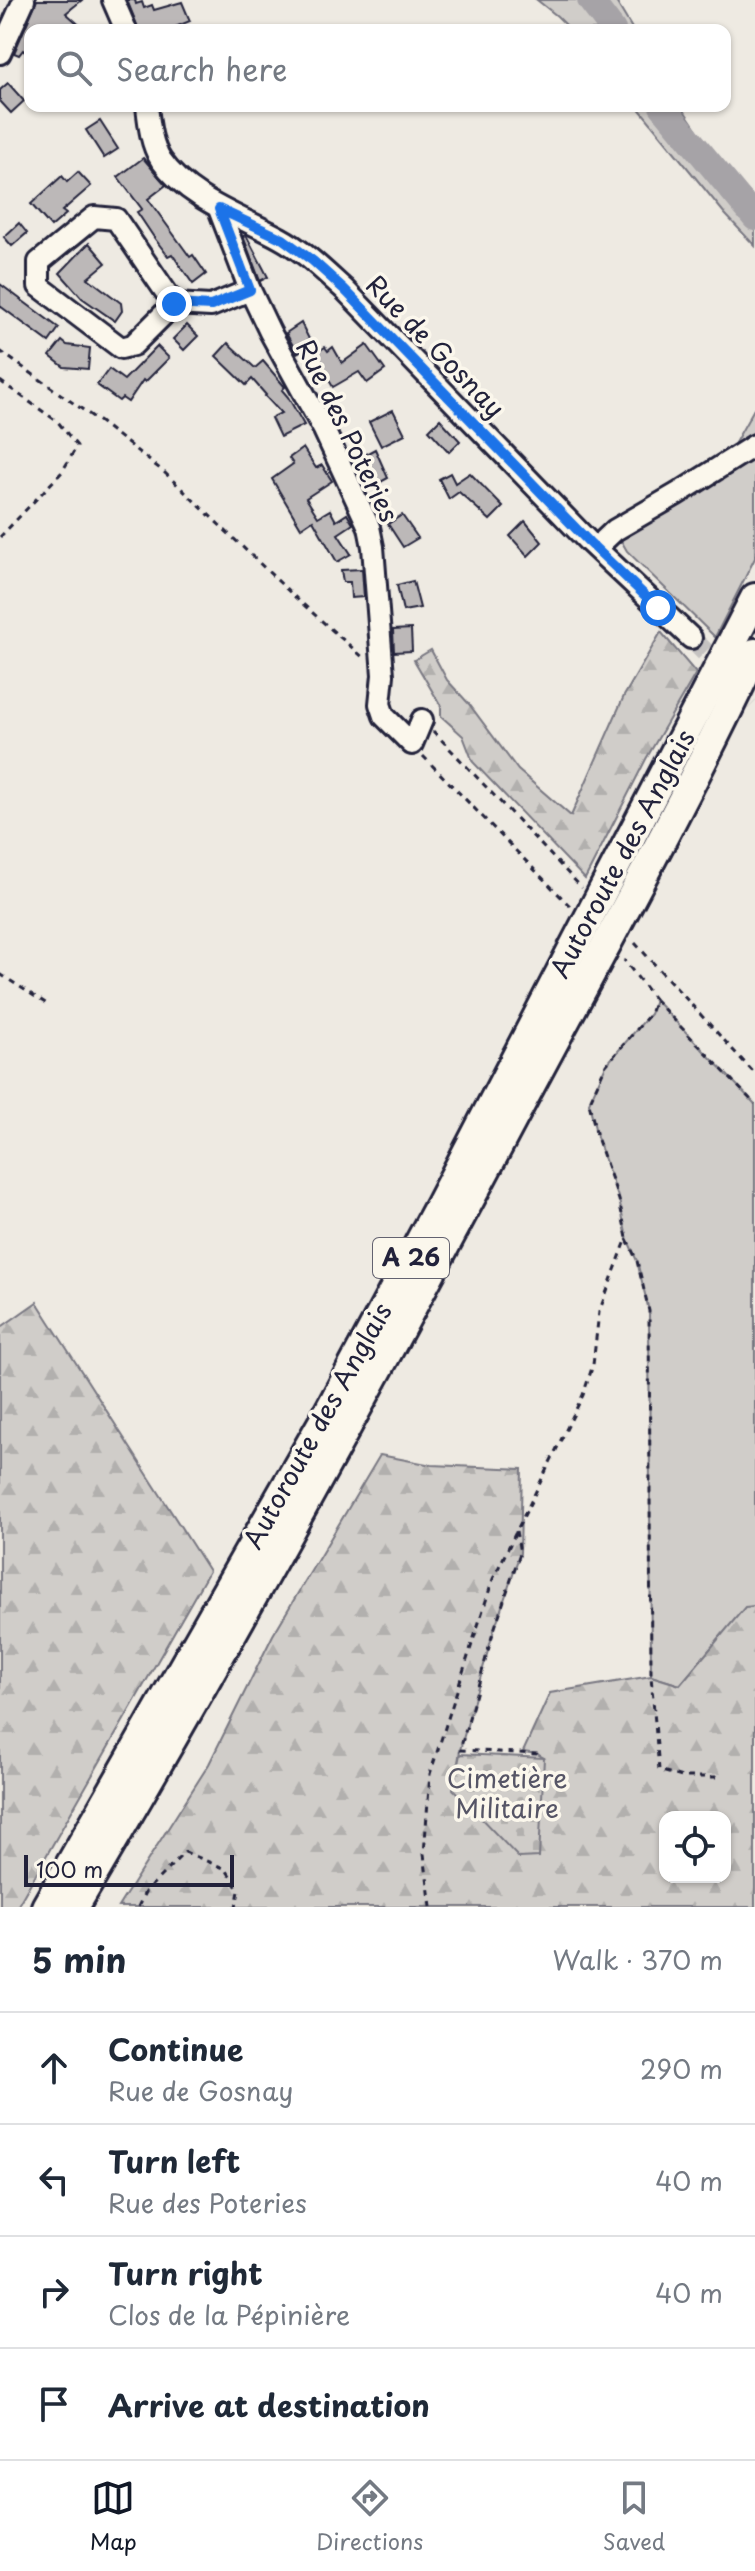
<!DOCTYPE html>
<html lang="en">
<head>
<meta charset="utf-8">
<style>
	body { margin:0; font-family:"Playpen Sans",sans-serif; background:#f2f2f3; color:#1f2937 }
	.controls { position:absolute; right:24px; bottom:24px; display:grid; overflow:hidden; border-radius:16px; box-shadow:0 2px 6px #0004 }
	.controls button { width:72px; height:72px; display:grid; place-items:center; padding:0; border:0; border-bottom:2px solid #e0e1e3; background:#fff; color:#1f2937; font:40px sans-serif }
	.scale { position:absolute; left:24px; bottom:20px; width:210px; box-sizing:border-box; padding-left:8px; border:4px solid #22223b; border-top:0; font-size:22px; line-height:28px; white-space:nowrap; color:#22223b; -webkit-text-stroke:6px #fbf7ec; paint-order:stroke }
	.stop { position:absolute; width:24px; height:24px; margin:-18px; border:6px solid #1a73e8; border-radius:50%; background:#fff }
	.stop.end { background:#1a73e8; border-color:#fff; box-shadow:0 2px 8px #0008 }
	.list { margin:0; padding:0; list-style:none }
	h2 { display:flex; justify-content:space-between; align-items:center; height:104px; margin:0; padding:0 32px; font-size:34px }
	h2 small { font-size:26px; font-weight:400; color:#747a83 }
	.list li { display:grid; grid-template-columns:52px 1fr auto; gap:24px; align-items:center; box-sizing:border-box; height:112px; padding:0 32px; border-top:2px solid #e0e1e3 }
	.list b { display:block; font-size:30px; white-space:nowrap }
	.list p { margin:0; font-size:26px; white-space:nowrap; color:#747a83 }
	.list em { font-size:26px; font-style:normal; color:#747a83 }
	.icon { flex:none; width:44px; height:44px; fill:none; stroke:currentColor; stroke-width:2; stroke-linecap:round; stroke-linejoin:round }
	.map { position:relative; flex:none; width:755px; height:1907px; overflow:hidden }
	.search { position:absolute; background:#fff; box-shadow:0 2px 6px #0004; left:24px; right:24px; top:24px; height:88px; display:flex; align-items:center; gap:20px; box-sizing:border-box; padding:0 28px; border-radius:16px; color:#747a83; font-size:30px }
	.sheet { height:552px; background:#fff }
	nav { display:flex; justify-content:space-around; align-items:center; box-sizing:border-box; height:112px; border-top:2px solid #e0e1e3; background:#fff; font-size:22px; color:#747a83 }
	nav a { display:grid; justify-items:center; gap:4px }
	nav .on { color:#111827 }
	.map>svg:first-child { display:block }
</style>
</head>
<body>
<div class="map">
<svg width="755" height="1907" viewBox="0 0 755 1907">
	<defs>
		<pattern id="forest-firs" width="22" height="20" patternUnits="userSpaceOnUse" patternTransform="scale(2)"><rect width="22" height="20" fill="#d0cdc9"/><path d="M5 1l3.5 6h-7zM16 11l3.5 6h-7z" fill="#b2b0ae"/></pattern>
		<pattern id="cemetery-stones" width="16" height="16" patternUnits="userSpaceOnUse" patternTransform="scale(2)"><rect width="16" height="16" fill="#d0cdc9"/><path d="M2 7V4a2 2 0 0 1 4 0v3zM10 15v-3a2 2 0 0 1 4 0v3z" fill="#b2b0ae"/></pattern>
	</defs>
	<rect width="100%" height="100%" fill="#eeeae2"/>
	<filter id="ink" filterUnits="userSpaceOnUse"><feTurbulence type="fractalNoise" baseFrequency=".0125" numOctaves="2"/><feDisplacementMap in="SourceGraphic" scale="16" xChannelSelector="R" yChannelSelector="G"/><feConvolveMatrix kernelMatrix="1 2 1 2 8 2 1 2 1" color-interpolation-filters="sRGB"/></filter>
	<g filter="url(#ink)">
		<!-- green -->
		<g fill="#d0cdc9" stroke="#797882" stroke-width="2">
			<polygon points="537,0 615,0 633,30 571,30 557,16"/>
			<polygon points="637,106 681,106 716,158 755,199 755,246 725,214"/>
			<polygon points="755,407 755,558 715,637 627,551 615,530 722,466"/>
			<polygon points="655,1000 755,1104 755,1606 745,1608 680,1685 651,1676 649,1311 637,1261 627,1238 619,1200 597,1137 589,1103 606,1065 650,1014"/>
		</g>
		<!-- forest -->
		<g fill="url(#forest-firs)" stroke="#797882" stroke-width="2" fill-rule="evenodd">
			<polygon points="661,632 696,673 646,759 585,879 473,762 463,736 441,716 441,706 414,660 431,650 447,680 469,704 518,770 571,816 624,696"/>
			<polygon points="37,1302 209,1571 17,1907 0,1907 0,1328"/>
			<path d="M380,1455L432,1465L522,1469L520,1553L493,1633L460,1750L454,1789L544,1758L537,1754L523,1752L550,1693L651,1676L680,1685L745,1607L755,1606V1907H118L209,1764L273,1635ZM665,1817H725V1877H665Z"/>
		</g>
		<!-- cemetery -->
		<polygon fill="url(#cemetery-stones)" stroke="#797882" stroke-width="2" points="460,1754 544,1758 539,1857 519,1858 453,1789"/>
		<g fill="none" stroke-linecap="round" stroke-linejoin="round">
			<!-- river -->
			<g stroke="#a6a3a7" stroke-width="26">
				<polyline points="590,0 613,30"/>
				<polyline points="662,106 755,218"/>
			</g>
		</g>
		<!-- building -->
		<g fill="#bcb8b8" stroke="#22223b" stroke-width="2">
			<polygon points="37,0 82,0 66,13 85,30 30,30 30,57 23,50 19,55 14,53"/>
			<polygon points="127,0 135,0 136,4 142,2 144,8 152,5 154,10 182,2 190,21 168,30 139,30"/>
			<polygon points="8,83 24,101 11,113 0,101 0,90"/>
			<polygon points="100,121 118,149 104,158 86,130"/>
			<polygon points="143,158 166,185 148,199 190,257 193,255 206,274 193,284 172,254 168,256 155,239 137,212 142,209 118,177"/>
			<polygon points="78,172 91,186 62,211 66,214 51,227 31,204 62,176 67,182"/>
			<polygon points="19,223 27,233 12,246 4,237"/>
			<polygon points="246,235 268,277 260,281 243,236"/>
			<polygon points="89,243 106,263 88,278 121,303 122,311 115,321 82,298 60,273"/>
			<polygon points="0,284 59,328 49,342 0,306"/>
			<polygon points="301,323 312,345 297,353 286,333"/>
			<polygon points="187,325 198,336 184,350 173,339"/>
			<polygon points="62,341 67,345 90,348 88,369 64,367 50,356"/>
			<polygon points="228,343 255,368 263,361 285,387 282,390 288,397 304,425 280,437 271,418 281,413 265,396 266,395 252,379 246,385 216,356"/>
			<polygon points="367,345 385,370 367,383 359,372 333,387 327,377 324,379 311,356 325,347 328,351 333,347 342,363"/>
			<polygon points="157,346 169,358 145,382 143,380 128,402 122,398 119,401 97,385 109,369 124,380"/>
			<polygon points="393,410 405,434 381,446 369,422"/>
			<polygon points="440,419 460,441 449,452 429,430"/>
			<polygon points="303,448 316,468 322,465 332,481 306,498 318,517 330,510 336,521 347,514 353,524 338,534 351,554 337,562 313,520 301,528 272,479 293,464 289,458"/>
			<polygon points="375,449 388,478 377,484 374,478 363,483 353,461"/>
			<polygon points="450,473 455,483 470,473 503,507 490,520 459,492 449,499 439,479"/>
			<polygon points="402,515 418,538 403,547 388,524"/>
			<polygon points="525,521 542,542 528,556 510,536"/>
			<polygon points="362,569 364,597 351,598 350,582 343,582 341,570"/>
			<polygon points="413,581 420,608 403,611 397,585"/>
			<polygon points="411,629 412,651 394,652 393,630"/>
		</g>
		<g fill="none" stroke-linecap="round" stroke-linejoin="round">
			<!-- minor-tunnel -->
			<polyline stroke="#c5c2c1" stroke-width="20" stroke-dasharray="20 10" stroke-linecap="butt" points="691,638 755,702"/>
			<!-- minor casing -->
			<g stroke="#22223b" stroke-width="26">
				<g id="minor">
					<polyline points="113,0 126,30"/>
					<polyline points="0,53 24,0"/>
					<path d="M147,106C149,124 151,144 161,160C189,200 240,216 280,238C304,251 324,271 344,289L589,542L691,638"/>
					<polyline points="219,209 250,290 270,332 324,430 369,527 373,547 383,675 380,704 384,716 412,744 422,720"/>
					<polyline points="174,304 116,219 94,217 39,262 39,286 121,348 133,345 174,304 211,306 250,290"/>
					<polyline points="596,548 615,530 677,494 755,445"/>
				</g>
			</g>
			<!-- highway casing -->
			<g stroke="#22223b" stroke-width="34">
				<g id="highway">
					<polyline points="46,1907 323,1422 439,1206 755,598"/>
					<path d="M74,1907C230,1644 377,1375 520,1105C600,955 683,806 755,653"/>
				</g>
			</g>
			<!-- path -->
			<g stroke="#22223b" stroke-width="3" stroke-dasharray="6 6" stroke-linecap="butt">
				<polyline points="0,351 100,422 164,472 297,599 366,660"/>
				<polyline points="0,381 58,422 77,446 62,472 0,537"/>
				<polyline points="433,731 582,888"/>
				<polyline points="423,756 570,906"/>
				<polyline points="635,943 755,1074"/>
				<polyline points="0,974 50,1006"/>
				<polyline points="655,1000 755,1104"/>
				<polyline points="627,1239 637,1261 649,1311 651,1676 659,1770 682,1777 723,1777"/>
				<polyline points="516,1531 520,1553 493,1633 460,1750 537,1754 540,1758"/>
				<polyline points="138,1907 145,1892 185,1852 226,1869 239,1891 236,1907"/>
				<polyline points="431,1907 424,1854 430,1774 493,1579 583,1395 593,1365 599,1312 627,1238 619,1200 597,1137 589,1103 606,1065 650,1014 655,1000 624,960"/>
			</g>
			<!-- minor -->
			<use href="#minor" stroke="#fbf7ec" stroke-width="20"/>
			<!-- highway -->
			<use href="#highway" stroke="#fbf7ec" stroke-width="28"/>
		</g>
	</g>
	<g fill="none" stroke-linecap="round" stroke-linejoin="round" filter="url(#ink)">
		<!-- route -->
		<polyline stroke="#1a73e8" stroke-width="10" points="174,304 211,306 250,290 219,209 283,239 313,261 344,289 589,542 658,608"/>
	</g>
	<g text-anchor="middle" stroke-width="7" stroke-linejoin="round" paint-order="stroke">
		<!-- shield labels -->
		<rect fill="#fbf7ec" stroke="#636270" stroke-width="2" x="373" y="1238" width="76" height="40" rx="6"/>
		<g font-size="24" font-weight="bold" fill="#22223b">
			<text x="411" y="1266">A 26</text>
		</g>
		<!-- street labels -->
		<g font-size="26" fill="#22223b" stroke="#fbf7ec">
			<text transform="translate(435 347) rotate(46)" y="9">Rue de Gosnay</text>
			<text transform="translate(347 431) rotate(64)" y="9">Rue des Poteries</text>
			<text transform="translate(623 854) rotate(-62)" y="9">Autoroute des Anglais</text>
			<text transform="translate(318 1426) rotate(-61)" y="9">Autoroute des Anglais</text>
		</g>
		<!-- park labels -->
		<g font-size="26" fill="#565566" stroke="#fbf7ec">
			<text x="507" y="1788">Cimetière<tspan x="507" dy="30">Militaire</tspan></text>
		</g>
	</g>
</svg>
<div class="controls">
<button><svg class="icon" aria-label="locate" viewBox="0 0 24 24"><circle cx="12" cy="12" r="6"/><path d="M12 2v4M12 18v4M2 12h4M18 12h4"/></svg></button>
</div>
<div class="scale">100 m</div>
<div class="stop" style="left:658px;top:608px"></div>
<div class="stop end" style="left:174px;top:304px"></div>
<div class="search"><svg class="icon" aria-label="search" viewBox="0 0 24 24"><circle cx="10" cy="10" r="6"/><path d="M15 15l6 6"/></svg>Search here</div>
</div>
<section class="sheet">
<h2>5 min<small>Walk · 370 m</small></h2>
<ul class="list">
<li><svg class="icon" aria-label="ahead" viewBox="0 0 24 24"><path d="M12 20V5M6 11l6-6 6 6"/></svg><div><b>Continue</b><p>Rue de Gosnay</p></div><em>290 m</em></li>
<li><svg class="icon" aria-label="left" viewBox="0 0 24 24"><path d="M17 20v-9H6M10 6l-5 5 5 5"/></svg><div><b>Turn left</b><p>Rue des Poteries</p></div><em>40 m</em></li>
<li><svg class="icon" aria-label="right" viewBox="0 0 24 24"><path d="M7 20v-9h11M14 6l5 5-5 5"/></svg><div><b>Turn right</b><p>Clos de la Pépinière</p></div><em>40 m</em></li>
<li><svg class="icon" aria-label="arrive" viewBox="0 0 24 24"><path d="M6 21V4h12l-3 4 3 4H6"/></svg><div><b>Arrive at destination</b></div></li>
</ul>
</section>
<nav>
<a class="on"><svg class="icon" aria-label="map" viewBox="0 0 24 24"><path d="M3 6l6-2 6 2 6-2v14l-6 2-6-2-6 2zM9 4v14M15 6v14"/></svg>Map</a>
<a><svg class="icon" aria-label="directions" viewBox="0 0 24 24"><path d="M12 3l9 9-9 9-9-9zM9 14v-3h6M13 9l2 2-2 2"/></svg>Directions</a>
<a><svg class="icon" aria-label="saved" viewBox="0 0 24 24"><path d="M7 4h10v16l-5-4-5 4z"/></svg>Saved</a>
</nav>
</body>
</html>
